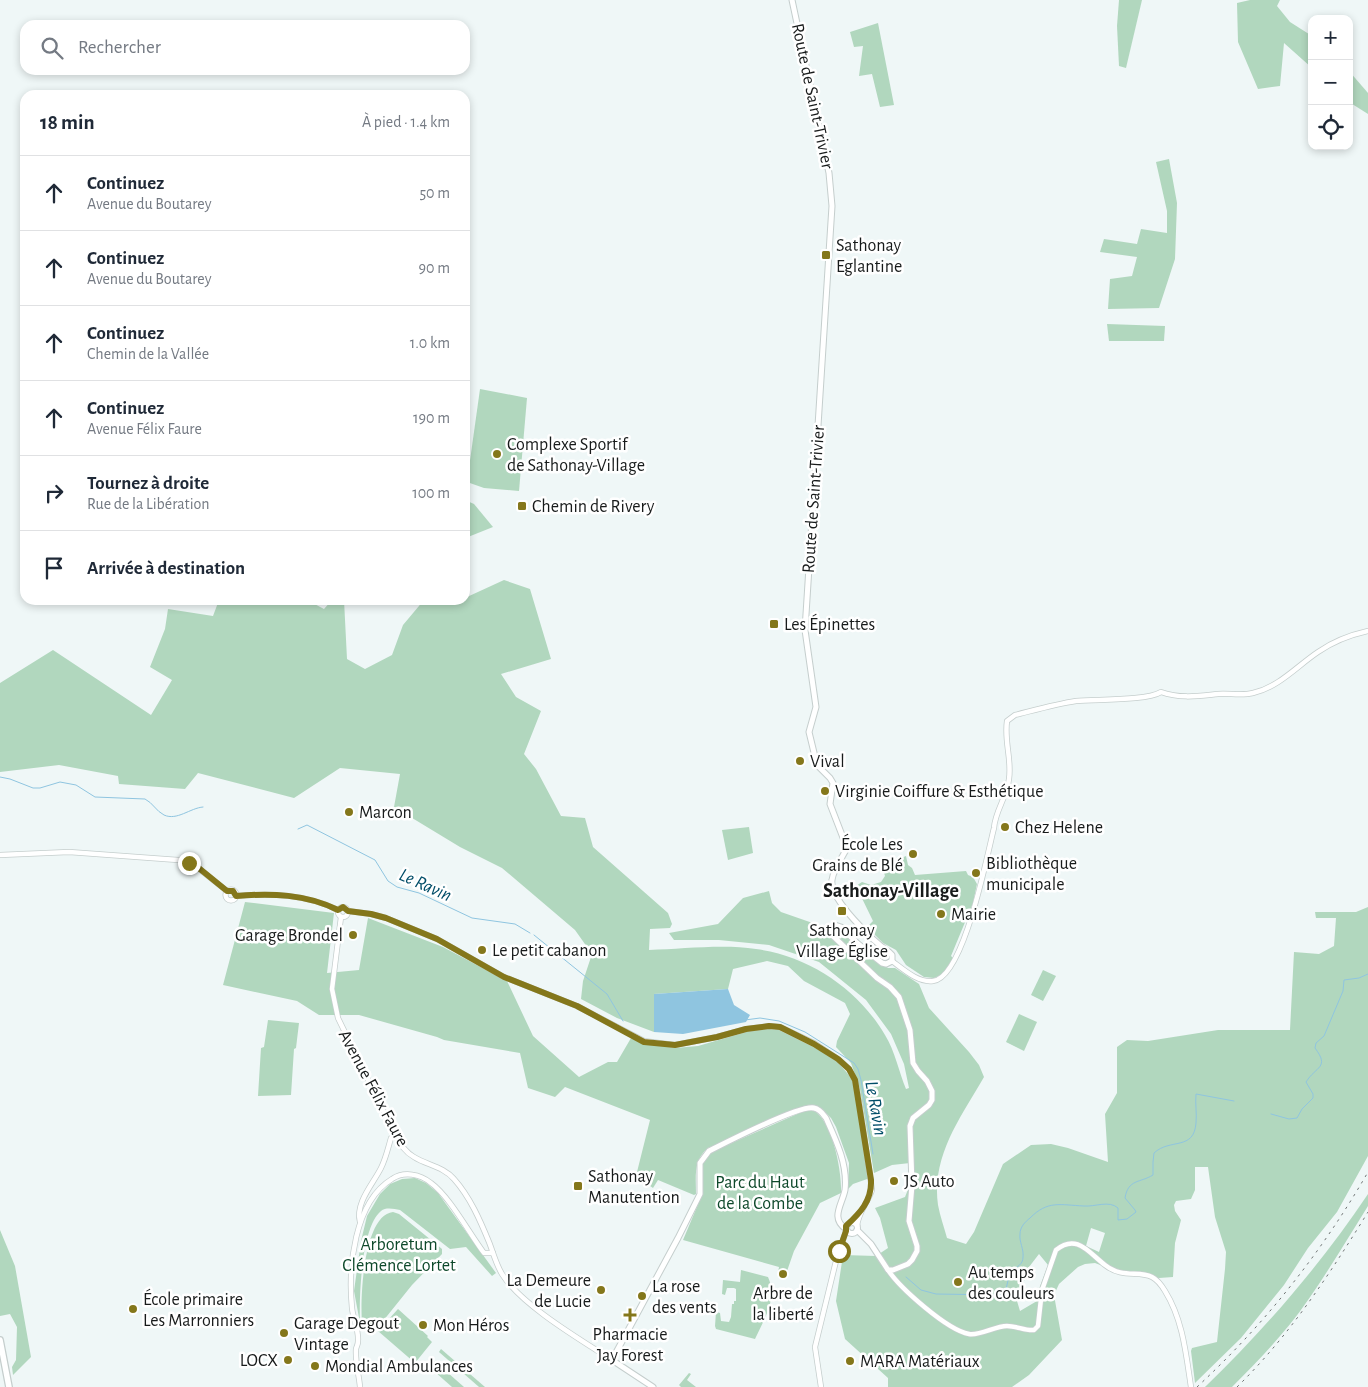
<!DOCTYPE html>
<html lang="fr">
<head>
<meta charset="utf-8">
<style>
	body { margin:0; font-family:"Alegreya Sans",sans-serif; background:#f2f2f3; color:#1f2937 }
	.controls { position:absolute; right:15px; top:15px; display:grid; overflow:hidden; border-radius:10px; box-shadow:0 2px 8px #0003 }
	.controls button { width:45px; height:45px; display:grid; place-items:center; padding:0; border:0; border-bottom:1px solid #e0e1e3; background:#fff; color:#1f2937; font:25px sans-serif }
	.stop { position:absolute; width:15px; height:15px; margin:-11px; border:4px solid #84771b; border-radius:50%; background:#fff }
	.stop.end { background:#84771b; border-color:#fff; box-shadow:0 1px 5px #0008 }
	.list { margin:0; padding:0; list-style:none }
	h2 { display:flex; justify-content:space-between; align-items:center; height:65px; margin:0; padding:0 20px; font-size:21px }
	h2 small { font-size:16px; font-weight:400; color:#747a83 }
	.list li { display:grid; grid-template-columns:32px 1fr auto; gap:15px; align-items:center; box-sizing:border-box; height:75px; padding:0 20px; border-top:1px solid #e0e1e3 }
	.list b { display:block; font-size:19px; white-space:nowrap }
	.list p { margin:0; font-size:16px; white-space:nowrap; color:#747a83 }
	.list em { font-size:16px; font-style:normal; color:#747a83 }
	.icon { flex:none; width:28px; height:28px; fill:none; stroke:currentColor; stroke-width:2; stroke-linecap:round; stroke-linejoin:round }
	.map { position:relative; flex:none; width:1368px; height:1387px; overflow:hidden }
	.search { position:absolute; background:#fff; box-shadow:0 2px 8px #0003; left:20px; top:20px; width:450px; height:55px; display:flex; align-items:center; gap:12px; box-sizing:border-box; padding:0 18px; border-radius:15px; color:#747a83; font-size:19px }
	.panel { position:absolute; background:#fff; box-shadow:0 2px 8px #0003; left:20px; top:90px; width:450px; height:515px; border-radius:15px }
	.map>svg:first-child { display:block }
</style>
</head>
<body>
<div class="map">
<svg width="1368" height="1387" viewBox="0 0 1368 1387">
	<rect width="100%" height="100%" fill="#eff7f7"/>
	<!-- green -->
	<g fill="#b1d7be" fill-rule="evenodd">
		<polygon points="1119,0 1142,0 1126,68 1119,66 1117,26"/>
		<polygon points="1250,0 1280,0 1277,6 1290,22 1312,36 1312,68 1284,43 1280,86 1258,89 1238,42 1237,3"/>
		<polygon points="878,23 894,105 880,107 872,74 859,76 863,46 854,47 850,32"/>
		<polygon points="1349,71 1368,93 1368,114 1349,102"/>
		<polygon points="1169,159 1177,203 1175,259 1159,308 1108,309 1110,279 1132,276 1137,257 1100,252 1104,239 1137,244 1141,229 1167,233 1167,211 1156,162"/>
		<polygon points="1107,324 1165,326 1164,341 1109,341"/>
		<polygon points="480,389 527,398 519,491 484,488 467,482"/>
		<polygon points="465,500 474,504 493,527 468,537 465,533"/>
		<path d="M504,580L530,589L551,659L501,674L516,697L541,711L524,754L536,769L561,816L585,818L593,847L668,913L672,924L670,928L650,929L649,950C683,949 723,944 756,949C809,956 858,989 885,1035C895,1051 899,1072 906,1089L909,1088L904,1064L891,1034L880,1019L866,1000L819,962L769,945L719,940H674L669,933L718,924L743,898L769,891L772,903L781,912L827,928L829,936L834,940L844,931L855,946L869,956L888,968H895L919,984L929,1008L969,1052L979,1065L984,1077C961,1117 931,1156 938,1205C940,1216 944,1227 947,1238L966,1244L974,1232L1003,1164L1031,1145L1051,1144L1068,1148L1108,1162L1105,1114L1117,1093V1047L1127,1040L1148,1041L1218,1030H1290L1294,952L1319,954L1334,946L1336,918H1316L1315,912H1356L1368,907V1156L1337,1212L1308,1248L1284,1285L1241,1338L1195,1383L1191,1351L1192,1348L1217,1342L1225,1269L1226,1252L1215,1217L1208,1167H1195V1190L1191,1199L1176,1201L1174,1205L1175,1211L1181,1220L1175,1243L1173,1277L1159,1278L1113,1270L1095,1263L1085,1264L1078,1267L1059,1284L1054,1295L1062,1340L1029,1375L1012,1387H888V1378L845,1339L836,1301L843,1255L876,1256L888,1248L880,1218L875,1208L905,1197L909,1187L910,1163L892,1165L874,1173L860,1089L851,1063L836,1047L837,1041L850,1014L845,1003L804,981L788,966L767,961L733,969L728,989L654,994V1032L617,1018L581,999L583,981L592,954L575,930L502,868L460,847L394,807L400,774L340,768L294,798L198,773L185,789L119,784L118,776L59,765L0,772V683L53,650L151,715L172,680L150,667L165,629L168,609L213,616L219,600H307L324,609L332,600H344L347,659L365,669L392,655L403,625L424,600H465V592L467,597ZM1091,1228L1105,1233L1099,1252L1086,1246ZM1039,1254L1048,1265L1039,1289L1037,1301L1020,1311L1017,1301L1029,1267Z"/>
		<polygon points="749,827 753,853 728,860 722,830"/>
		<polygon points="906,856 908,865 912,868 915,875 966,871 968,875 973,877 977,884 973,903 951,956 953,958 943,974 934,978 924,977 906,965 896,950 883,943 867,927 873,921 856,886 862,882 871,885 881,882 885,876 882,866"/>
		<path d="M245,902L334,913L327,973L359,970L368,918L443,947L507,981L533,1036L579,1077L608,1062H617L631,1038L675,1048L698,1046L760,1028L779,1030L823,1052L836,1060L854,1081L870,1178L853,1184L848,1189L849,1163L836,1127L831,1118L822,1109L808,1105L708,1148C693,1160 696,1177 696,1194L694,1195L658,1180L653,1188L636,1176L650,1120L565,1087L555,1097L528,1088L520,1053L444,1040L437,1037L359,1015H319L297,1001L223,985Z"/>
		<polygon points="1043,970 1056,976 1043,1001 1031,995"/>
		<polygon points="1019,1014 1037,1022 1024,1051 1006,1042"/>
		<polygon points="268,1020 299,1023 296,1048 294,1049 291,1095 258,1096 261,1048 264,1047"/>
		<path d="M813,1110C833,1121 842,1172 841,1193L820,1203L794,1251L786,1274L778,1273L779,1267L683,1240L702,1195V1163L711,1152L804,1111Z"/>
		<path d="M415,1178L426,1183L438,1193L496,1273L492,1276L466,1247L450,1249L400,1210C394,1209 386,1207 381,1211C361,1227 359,1298 360,1323L354,1291L361,1241L367,1216L380,1194L390,1184L402,1179Z"/>
		<path d="M1368,1194V1206C1348,1238 1329,1270 1308,1300C1286,1332 1259,1360 1232,1387H1205C1266,1328 1321,1264 1368,1194Z"/>
		<path d="M393,1212L399,1214L436,1244L442,1249V1254L412,1285L379,1326C371,1329 367,1327 362,1322C360,1300 363,1215 393,1212Z"/>
		<polygon points="0,1230 15,1266 31,1357 13,1375 12,1367 16,1360 17,1327 10,1314 0,1316"/>
		<path d="M741,1270L768,1277C778,1299 764,1319 755,1339L716,1329L715,1326L716,1312L720,1313L721,1321L729,1322L731,1317L732,1304H734V1301H736V1289L734,1288H727L725,1295L722,1294L723,1280L740,1282Z"/>
		<polygon points="398,1309 428,1336 427,1337 432,1342 415,1363 378,1331"/>
		<polygon points="441,1349 485,1387 479,1387 439,1352"/>
		<polygon points="431,1358 464,1387 452,1387 426,1364"/>
		<polygon points="689,1373 691,1374 687,1380 696,1387 681,1387 679,1385"/>
	</g>
	<!-- water -->
	<polygon fill="#8fc5e0" points="728,989 734,1005 750,1015 746,1022 683,1034 654,1032 654,994"/>
	<g fill="none" stroke-linecap="round" stroke-linejoin="round">
		<!-- stream -->
		<g stroke="#8fc5e0" stroke-width="1">
			<path d="M0,777L10,779L33,788H40L60,782L76,785L95,797L145,799C153,803 156,811 164,815C177,821 190,808 203,807"/>
			<polyline points="298,829 307,825 375,860 388,881 397,887 419,893 472,918 515,924 530,933"/>
			<polyline points="534,935 607,994 623,1021"/>
			<polyline points="745,1020 760,1018 779,1021 805,1032 854,1063 858,1069 861,1080 873,1154"/>
			<path d="M1271,1114L1289,1119L1297,1118L1302,1109L1313,1098V1094L1306,1082C1316,1066 1330,1068 1315,1048L1316,1043L1324,1036L1343,991L1344,980L1359,978L1368,974"/>
			<path d="M906,1277L921,1290L936,1294L1000,1295L1004,1293C1008,1287 1007,1277 1012,1271C1017,1266 1023,1265 1023,1257C1024,1249 1019,1242 1020,1234C1020,1227 1025,1222 1030,1218C1048,1200 1060,1205 1084,1206C1095,1207 1109,1200 1118,1208V1220L1127,1219L1136,1212L1135,1210L1125,1198C1128,1179 1140,1183 1153,1175V1162L1154,1153C1170,1138 1194,1151 1196,1123C1197,1113 1195,1104 1196,1094L1234,1101"/>
		</g>
		<!-- tertiary casing -->
		<g stroke="#c5cecd" stroke-width="6">
			<g id="tertiary">
				<polyline points="0,855 69,852 178,860 194,865 227,891"/>
				<circle cx="231" cy="895" r="5.5"/>
				<path d="M236,896C271,893 306,894 338,910"/>
				<circle cx="343" cy="912" r="5"/>
				<path d="M348,911L371,914L386,918L437,939L504,977L577,1006L644,1041L675,1045L717,1037L746,1029L769,1026L780,1027L814,1043L838,1059L849,1069L855,1080L859,1101L872,1190C868,1202 858,1213 857,1226"/>
				<path d="M341,917L332,989L338,1018L395,1135C400,1144 405,1152 414,1157C427,1165 444,1167 454,1179C470,1197 480,1220 489,1242C493,1252 496,1264 502,1274C521,1305 581,1340 612,1360"/>
				<path d="M892,961C903,969 918,983 933,981C964,978 987,855 994,828C995,811 1007,797 1009,779C1012,759 1004,742 1007,721L1015,715C1035,710 1056,704 1076,701C1096,699 1147,701 1161,692C1181,699 1198,696 1218,694C1229,693 1242,696 1253,693C1279,687 1297,666 1318,652C1334,641 1350,635 1368,631"/>
				<path d="M360,1222C355,1203 373,1184 381,1168C386,1158 388,1148 391,1138L395,1135"/>
				<polyline points="851,1223 860,1212"/>
				<path d="M888,1270C900,1288 947,1330 969,1334C980,1336 995,1326 1007,1326C1017,1326 1025,1331 1034,1330L1038,1326L1042,1290L1056,1250C1077,1233 1089,1253 1105,1265C1123,1279 1138,1270 1152,1277C1158,1280 1162,1286 1165,1291C1183,1320 1186,1354 1191,1387"/>
				<path d="M360,1387C359,1375 355,1361 356,1349C357,1345 358,1345 358,1341C359,1330 353,1319 352,1308C348,1268 354,1202 392,1179C404,1171 420,1174 431,1183C450,1197 469,1233 484,1253H493"/>
				<polyline points="821,1387 815,1347 836,1261 846,1231"/>
			</g>
		</g>
		<!-- secondary casing -->
		<g stroke="#c5cecd" stroke-width="7">
			<g id="secondary">
				<path d="M792,0L829,173L832,206L805,630L816,707L809,732L817,765L830,778L833,783L830,804L847,848C842,858 833,870 832,880C829,899 874,942 889,952L892,955V961L886,964L882,963L857,943L841,927L835,925L830,931L833,936L877,978L890,987L899,997L910,1030L913,1063L918,1071L927,1081L932,1091V1100L929,1105L913,1118L910,1126L912,1185L909,1221L917,1246V1251L912,1260L908,1264L893,1270H888L871,1244L857,1230"/>
				<circle cx="852" cy="1228" r="5.5"/>
				<path d="M653,1387L612,1360L678,1238L700,1194V1163L709,1151C725,1143 801,1104 814,1108C820,1109 823,1114 826,1118C836,1140 848,1165 845,1190C842,1205 830,1218 846,1229"/>
			</g>
		</g>
		<!-- primary casing -->
		<g stroke="#c5cecd" stroke-width="8">
			<polyline id="primary" points="0,1340 9,1387"/>
		</g>
		<!-- tertiary -->
		<use href="#tertiary" stroke="#fff" stroke-width="4.5"/>
		<!-- secondary -->
		<use href="#secondary" stroke="#fff" stroke-width="5"/>
		<!-- primary -->
		<use href="#primary" stroke="#fff" stroke-width="5.5"/>
		<!-- rail -->
		<g stroke="#6f7474" stroke-width="1" stroke-dasharray="2.5 5" stroke-linecap="butt">
			<path d="M1197,1387C1264,1325 1322,1252 1368,1172"/>
			<path d="M1237,1387C1290,1335 1329,1275 1368,1212"/>
		</g>
	</g>
	<g fill="none" stroke-linecap="round" stroke-linejoin="round">
		<!-- route -->
		<path stroke="#84771b" stroke-width="6" d="M189,863L200,869L227,891H233L236,896C271,893 306,894 338,910L343,907L348,911L371,914L386,918L437,939L504,977L577,1006L644,1042L675,1045L717,1037L746,1029L769,1026L780,1027L814,1044L838,1059L849,1069L855,1080L871,1180C872,1201 860,1213 846,1226V1231L839,1251"/>
	</g>
	<!-- markers -->
	<g fill="#84771b" stroke="#fff" stroke-width="2">
		<rect x="821" y="250" width="10" height="10" rx="2.5"/>
		<circle cx="497" cy="454" r="5"/>
		<rect x="517" y="501" width="10" height="10" rx="2.5"/>
		<rect x="769" y="619" width="10" height="10" rx="2.5"/>
		<circle cx="800" cy="761" r="5"/>
		<circle cx="825" cy="791" r="5"/>
		<circle cx="349" cy="812" r="5"/>
		<circle cx="1005" cy="827" r="5"/>
		<circle cx="913" cy="854" r="5"/>
		<circle cx="976" cy="873" r="5"/>
		<rect x="837" y="906" width="10" height="10" rx="2.5"/>
		<circle cx="941" cy="914" r="5"/>
		<circle cx="353" cy="935" r="5"/>
		<circle cx="482" cy="950" r="5"/>
		<circle cx="894" cy="1181" r="5"/>
		<rect x="573" y="1181" width="10" height="10" rx="2.5"/>
		<circle cx="783" cy="1274" r="5"/>
		<circle cx="958" cy="1282" r="5"/>
		<circle cx="601" cy="1290" r="5"/>
		<circle cx="642" cy="1296" r="5"/>
		<circle cx="133" cy="1309" r="5"/>
		<path d="M627.5 1307.5h5v5h5v5h-5v5h-5v-5h-5v-5h5z"/>
		<circle cx="423" cy="1325" r="5"/>
		<circle cx="284" cy="1333" r="5"/>
		<circle cx="288" cy="1360" r="5"/>
		<circle cx="850" cy="1361" r="5"/>
		<circle cx="315" cy="1366" r="5"/>
	</g>
	<g text-anchor="middle" stroke-width="5" stroke-linejoin="round" paint-order="stroke">
		<!-- street labels -->
		<g font-size="18" fill="#181b1b" stroke="#fff">
			<text transform="translate(813 96) rotate(78)" y="6">Route de Saint-Trivier</text>
			<text transform="translate(813 499) rotate(-86)" y="6">Route de Saint-Trivier</text>
			<text transform="translate(374 1088) rotate(62)" y="6">Avenue Félix Faure</text>
		</g>
		<!-- poi labels -->
		<g font-size="18" fill="#181b1b" stroke="#fff" text-anchor="start">
			<text x="836" y="251">Sathonay<tspan x="836" dy="21">Eglantine</tspan></text>
			<text x="507" y="450">Complexe Sportif<tspan x="507" dy="21">de Sathonay-Village</tspan></text>
			<text x="532" y="512">Chemin de Rivery</text>
			<text x="784" y="630">Les Épinettes</text>
			<text x="810" y="767">Vival</text>
			<text x="835" y="797">Virginie Coiffure &amp; Esthétique</text>
			<text x="359" y="818">Marcon</text>
			<text x="1015" y="833">Chez Helene</text>
			<text x="903" y="850" text-anchor="end">École Les<tspan x="903" dy="21">Grains de Blé</tspan></text>
			<text x="986" y="869">Bibliothèque<tspan x="986" dy="21">municipale</tspan></text>
			<text x="951" y="920">Mairie</text>
			<text x="842" y="936" text-anchor="middle">Sathonay<tspan x="842" dy="21">Village Église</tspan></text>
			<text x="343" y="941" text-anchor="end">Garage Brondel</text>
			<text x="492" y="956">Le petit cabanon</text>
			<text x="588" y="1182">Sathonay<tspan x="588" dy="21">Manutention</tspan></text>
			<text x="904" y="1187">JS Auto</text>
			<text x="968" y="1278">Au temps<tspan x="968" dy="21">des couleurs</tspan></text>
			<text x="591" y="1286" text-anchor="end">La Demeure<tspan x="591" dy="21">de Lucie</tspan></text>
			<text x="652" y="1292">La rose<tspan x="652" dy="21">des vents</tspan></text>
			<text x="783" y="1299" text-anchor="middle">Arbre de<tspan x="783" dy="21">la liberté</tspan></text>
			<text x="143" y="1305">École primaire<tspan x="143" dy="21">Les Marronniers</tspan></text>
			<text x="294" y="1329">Garage Degout<tspan x="294" dy="21">Vintage</tspan></text>
			<text x="433" y="1331">Mon Héros</text>
			<text x="630" y="1340" text-anchor="middle">Pharmacie<tspan x="630" dy="21">Jay Forest</tspan></text>
			<text x="278" y="1366" text-anchor="end">LOCX</text>
			<text x="860" y="1367">MARA Matériaux</text>
			<text x="325" y="1372">Mondial Ambulances</text>
		</g>
		<!-- park labels -->
		<g font-size="18" fill="#0e492b" stroke="#fff">
			<text x="760" y="1188">Parc du Haut<tspan x="760" dy="21">de la Combe</tspan></text>
			<text x="399" y="1250">Arboretum<tspan x="399" dy="21">Clémence Lortet</tspan></text>
		</g>
		<!-- water labels -->
		<g font-size="19" font-style="italic" fill="#014d68" stroke="#fff">
			<text transform="translate(426 884) rotate(24)" y="7">Le Ravin</text>
			<text transform="translate(877 1108) rotate(80)" y="7">Le Ravin</text>
		</g>
		<!-- quarter labels -->
		<g font-size="20" font-weight="bold" fill="#181b1b" stroke="#fff">
			<text x="891" y="897">Sathonay-Village</text>
		</g>
	</g>
</svg>
<div class="controls">
<button>+</button>
<button>−</button>
<button><svg class="icon" aria-label="locate" viewBox="0 0 24 24"><circle cx="12" cy="12" r="6"/><path d="M12 2v4M12 18v4M2 12h4M18 12h4"/></svg></button>
</div>
<div class="stop" style="left:839px;top:1251px"></div>
<div class="stop end" style="left:189px;top:863px"></div>
<div class="search"><svg class="icon" aria-label="search" viewBox="0 0 24 24"><circle cx="10" cy="10" r="6"/><path d="M15 15l6 6"/></svg>Rechercher</div>
<section class="panel">
<h2>18 min<small>À pied · 1.4 km</small></h2>
<ul class="list">
<li><svg class="icon" aria-label="ahead" viewBox="0 0 24 24"><path d="M12 20V5M6 11l6-6 6 6"/></svg><div><b>Continuez</b><p>Avenue du Boutarey</p></div><em>50 m</em></li>
<li><svg class="icon" aria-label="ahead" viewBox="0 0 24 24"><path d="M12 20V5M6 11l6-6 6 6"/></svg><div><b>Continuez</b><p>Avenue du Boutarey</p></div><em>90 m</em></li>
<li><svg class="icon" aria-label="ahead" viewBox="0 0 24 24"><path d="M12 20V5M6 11l6-6 6 6"/></svg><div><b>Continuez</b><p>Chemin de la Vallée</p></div><em>1.0 km</em></li>
<li><svg class="icon" aria-label="ahead" viewBox="0 0 24 24"><path d="M12 20V5M6 11l6-6 6 6"/></svg><div><b>Continuez</b><p>Avenue Félix Faure</p></div><em>190 m</em></li>
<li><svg class="icon" aria-label="right" viewBox="0 0 24 24"><path d="M7 20v-9h11M14 6l5 5-5 5"/></svg><div><b>Tournez à droite</b><p>Rue de la Libération</p></div><em>100 m</em></li>
<li><svg class="icon" aria-label="arrive" viewBox="0 0 24 24"><path d="M6 21V4h12l-3 4 3 4H6"/></svg><div><b>Arrivée à destination</b></div></li>
</ul>
</section>
</div>
</body>
</html>
